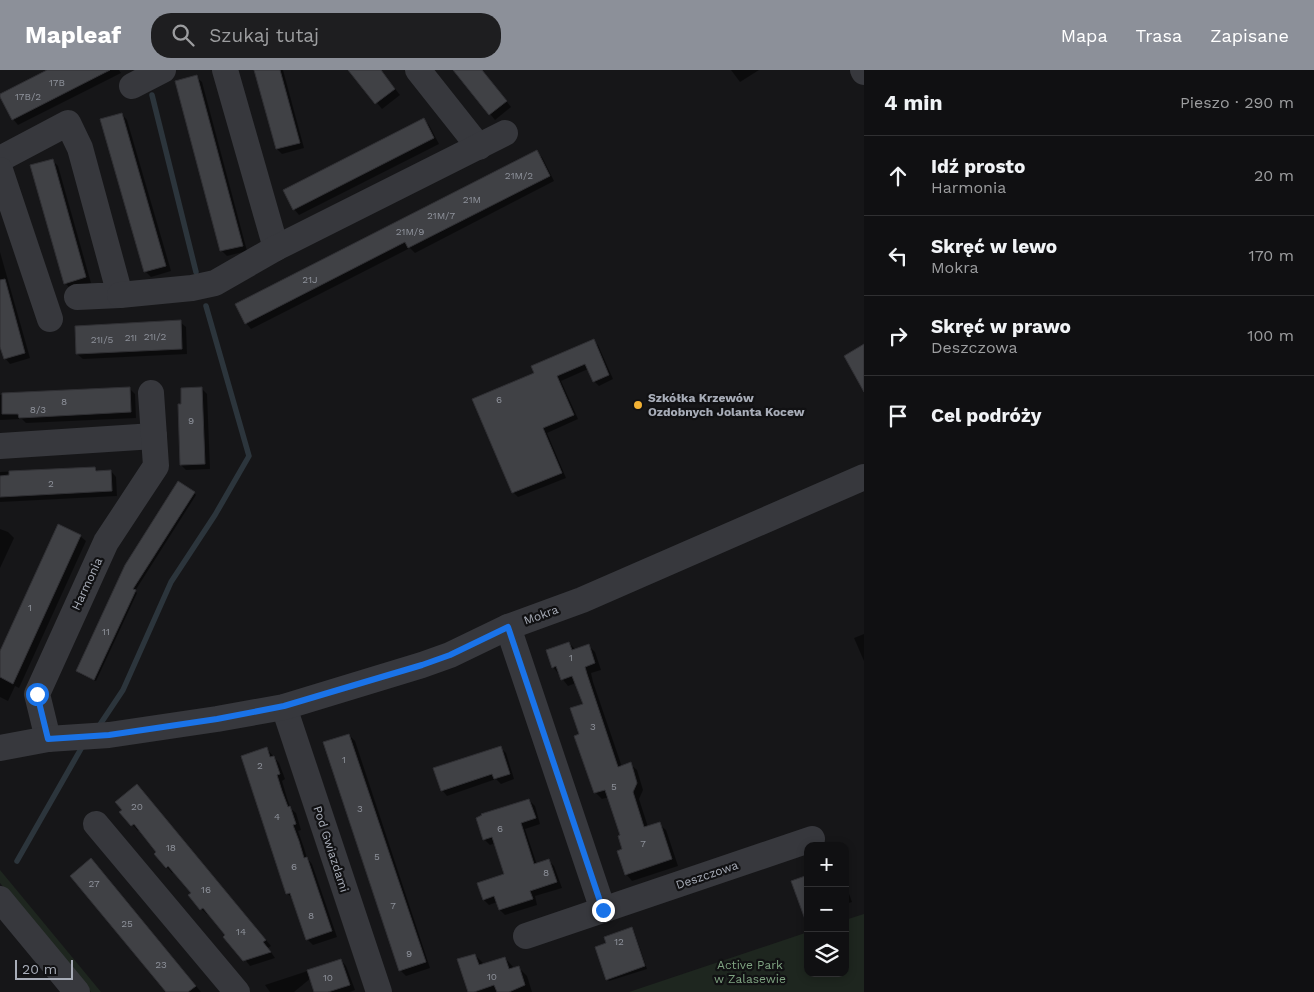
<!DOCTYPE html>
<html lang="pl">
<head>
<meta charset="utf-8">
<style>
	body { margin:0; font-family:"Work Sans",sans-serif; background:#1e1e20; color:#f1f3f6 }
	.controls { position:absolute; right:15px; bottom:15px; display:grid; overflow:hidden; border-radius:10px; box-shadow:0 2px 8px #0003 }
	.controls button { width:45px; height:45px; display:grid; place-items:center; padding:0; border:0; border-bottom:1px solid #303032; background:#101012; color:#f1f3f6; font:25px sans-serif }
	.scale { position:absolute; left:15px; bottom:12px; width:58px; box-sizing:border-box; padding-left:5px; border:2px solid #a8adb8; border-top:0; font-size:14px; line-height:18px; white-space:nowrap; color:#a8adb8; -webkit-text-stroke:4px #111113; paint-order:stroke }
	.stop { position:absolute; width:15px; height:15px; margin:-11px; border:4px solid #1a73e8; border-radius:50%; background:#fff }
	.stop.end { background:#1a73e8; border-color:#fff; box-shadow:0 1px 5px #0008 }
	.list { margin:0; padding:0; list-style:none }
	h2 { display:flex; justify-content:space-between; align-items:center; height:65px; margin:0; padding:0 20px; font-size:21px }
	h2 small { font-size:16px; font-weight:400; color:#9c9d9f }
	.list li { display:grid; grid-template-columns:32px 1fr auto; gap:15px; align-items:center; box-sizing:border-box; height:80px; padding:0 20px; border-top:1px solid #303032 }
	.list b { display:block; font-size:19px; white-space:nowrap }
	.list p { margin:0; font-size:16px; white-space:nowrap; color:#9c9d9f }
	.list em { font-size:16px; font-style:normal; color:#9c9d9f }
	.icon { flex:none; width:28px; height:28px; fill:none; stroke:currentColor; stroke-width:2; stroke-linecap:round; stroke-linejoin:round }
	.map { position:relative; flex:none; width:864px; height:922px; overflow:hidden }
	header { display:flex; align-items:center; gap:30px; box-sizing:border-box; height:70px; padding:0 25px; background:#8c9099; color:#fff }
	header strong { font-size:24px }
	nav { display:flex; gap:28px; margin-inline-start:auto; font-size:18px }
	.search { width:350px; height:45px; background:#1e1e20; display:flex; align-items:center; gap:12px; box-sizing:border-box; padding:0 18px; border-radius:20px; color:#9c9d9f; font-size:19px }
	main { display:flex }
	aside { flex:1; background:#101012 }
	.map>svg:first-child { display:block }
</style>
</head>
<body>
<header>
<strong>Mapleaf</strong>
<div class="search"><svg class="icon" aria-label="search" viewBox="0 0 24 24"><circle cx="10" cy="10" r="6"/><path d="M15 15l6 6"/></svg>Szukaj tutaj</div>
<nav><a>Mapa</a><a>Trasa</a><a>Zapisane</a></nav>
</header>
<main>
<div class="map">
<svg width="864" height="922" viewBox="0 0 864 922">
	<rect width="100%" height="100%" fill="#161618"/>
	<!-- green -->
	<g fill="#1e261f">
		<polygon points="0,800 101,922 91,922 0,813"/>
		<polygon points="864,844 864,922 629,922 808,862 808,903 845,903 845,850"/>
	</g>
	<!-- shadow -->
	<g fill="#0007">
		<polygon points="50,0 119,0 121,3 18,55 13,49"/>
		<polygon points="255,0 283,0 304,78 282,84 277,79"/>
		<polygon points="350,0 380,0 400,25 382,39"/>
		<polygon points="455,0 482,0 511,37 495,50"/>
		<polygon points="731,0 759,0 740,12"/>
		<polygon points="196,7 202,12 247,181 227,186 222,181"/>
		<polygon points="122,44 127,50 171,201 151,207 145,201"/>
		<polygon points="424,50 429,55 439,74 299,145 294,139"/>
		<polygon points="536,82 542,87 554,111 415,183 410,178 251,259 246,253"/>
		<polygon points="52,90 58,96 91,213 71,219 65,213"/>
		<polygon points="0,182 30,288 10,294 5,288 0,272"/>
		<polygon points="180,252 186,257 187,284 83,289 77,284"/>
		<polygon points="593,271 598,275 613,309 599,316 594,311 588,299 561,311 578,349 547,363 566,408 518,427 513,422 536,304"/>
		<polygon points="129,318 135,324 136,348 26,353 22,349 0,350 0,325"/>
		<polygon points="201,318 207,324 210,399 186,400 181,395 183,335"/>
		<polygon points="95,398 99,402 111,401 116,407 117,426 0,432 0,402"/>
		<polygon points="194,423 196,425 135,521 137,523 96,611 80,604 78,601"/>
		<polygon points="0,459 8,462 14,468 0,498"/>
		<polygon points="80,466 86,471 19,618 15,616 8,631 0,627 0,584"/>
		<polygon points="864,564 864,591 854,568"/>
		<polygon points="569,573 576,580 589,576 595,582 601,600 591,603 593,612 622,697 630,694 637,700 643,720 639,729 648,757 659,754 666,760 678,796 632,811 626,804 622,766 609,727 602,729 595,722 580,665 584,635 576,613 568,616 553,597"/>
		<polygon points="349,665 355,671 430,898 406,906 400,900"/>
		<polygon points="500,677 506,683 514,709 501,714 496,709 447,726 442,720"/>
		<polygon points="267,679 279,693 285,709 282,711 287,728 291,739 296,743 301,760 298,761 304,778 307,788 312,794 337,867 313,875 307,869 293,829 288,824 242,687"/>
		<polygon points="142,721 271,876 268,878 275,888 250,896 209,843 207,844 201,839 193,823 174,801 172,803 167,797 158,782 140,759 138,761 121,742"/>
		<polygon points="529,730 535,736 540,754 525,759 537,795 549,791 554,796 562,818 535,826 537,835 505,845 500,840 497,832 489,835 484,830 505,805 495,773 490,775 484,769"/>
		<polygon points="97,795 201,922 168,922"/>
		<polygon points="845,813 852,832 845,834"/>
		<polygon points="631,859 634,861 647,899 609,911 607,909 608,874"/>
		<polygon points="475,885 484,894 505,888 514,898 518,897 527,906 532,922 469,922"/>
		<polygon points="341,890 346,896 355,920 350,922 316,922 311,908 294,922 270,922 265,915"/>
	</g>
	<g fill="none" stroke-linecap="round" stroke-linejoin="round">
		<!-- stream -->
		<g stroke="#2c353c" stroke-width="5.5">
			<polyline points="152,25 196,202"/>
			<polyline points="99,656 123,620 171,512 215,445 249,386 206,236"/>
			<polyline points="17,791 82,677"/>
		</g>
	</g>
	<!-- building -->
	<g fill="#404145" stroke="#303034">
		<polygon points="47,0 110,0 12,50 0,27 0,24"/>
		<polygon points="254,0 280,0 300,73 276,79"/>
		<polygon points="348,0 381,0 395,19 375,34"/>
		<polygon points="453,0 482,0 507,31 489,45"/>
		<polygon points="197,5 243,176 220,181 175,11"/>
		<polygon points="122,43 166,196 144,202 100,49"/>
		<polygon points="424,48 434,68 293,140 283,120"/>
		<polygon points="537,80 550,106 408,178 405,172 245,254 235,234"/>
		<polygon points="53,89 86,207 64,214 30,95"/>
		<polygon points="5,209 25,283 4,289 0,277 0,210"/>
		<polygon points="181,250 182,279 76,284 75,256"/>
		<polygon points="594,269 609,305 593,312 585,294 557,306 574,345 543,358 562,403 512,423 472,329 534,303 531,296"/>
		<polygon points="864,274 864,322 844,286"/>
		<polygon points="130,317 131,342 19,348 18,344 2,344 2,323"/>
		<polygon points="202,317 205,394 180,395 178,334 181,334 181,318"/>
		<polygon points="95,397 96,401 111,400 112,421 0,427 0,406 9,405 9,401"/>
		<polygon points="178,411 195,422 133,519 136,520 94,610 76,601 125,495"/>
		<polygon points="58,454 81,465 13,614 0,607 0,581"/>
		<polygon points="569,572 572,580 589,574 595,593 585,597 587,604 618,697 631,692 637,713 633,722 644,757 660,752 672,789 625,805 617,781 622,779 618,766 620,765 605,720 594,723 574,666 579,664 570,638 583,634 572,606 561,610 556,596 552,598 546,580"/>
		<polygon points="349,664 426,892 399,901 323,672"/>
		<polygon points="501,676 510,704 494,709 492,704 441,721 433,698"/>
		<polygon points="267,677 270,687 274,686 280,704 277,705 282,721 288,737 290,736 296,754 293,755 299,771 304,788 307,787 332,861 306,870 290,823 286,824 241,686"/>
		<polygon points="137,714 266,870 263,872 271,882 243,891 223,867 225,865 203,838 200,840 188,825 191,823 168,796 166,798 154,784 156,782 134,754 131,756 119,742 122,740 115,732"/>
		<polygon points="529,729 536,748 521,753 534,794 549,789 557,812 530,821 533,829 499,840 494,826 483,830 477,813 504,804 492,767 483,770 476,748 482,745 481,744"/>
		<polygon points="91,788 196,916 188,922 166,922 70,806"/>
		<polygon points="808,805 808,852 806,852 791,811"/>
		<polygon points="632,857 645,896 606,910 595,877 606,873 604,867"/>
		<polygon points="475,884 479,895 505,887 509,899 519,896 525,915 509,922 497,922 494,915 474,922 468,922 457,889"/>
		<polygon points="341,889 350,915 328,922 314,922 307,900"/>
	</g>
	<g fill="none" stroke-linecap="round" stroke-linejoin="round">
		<!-- minor -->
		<g stroke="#37383d" stroke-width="26">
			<polyline points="225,0 276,178"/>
			<polyline points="418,0 479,77"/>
			<polyline points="863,0 864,2"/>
			<polyline points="132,16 163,0"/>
			<polyline points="0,89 68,53 80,78 120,225 77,227"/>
			<polyline points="0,100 50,249"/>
			<polyline points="120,225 192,218 215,213 276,178 505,63"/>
			<polyline points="0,376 154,366"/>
			<polyline points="508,557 603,840"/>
			<polyline points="284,637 379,922"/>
			<polyline points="48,669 37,624 106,472 156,396 151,323"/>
			<polyline points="0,678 48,669 109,665 217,649 284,637 422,595 450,585 508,557 582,530 864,407"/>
			<polyline points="96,754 237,922"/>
			<polyline points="0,829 77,922"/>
			<polyline points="526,866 812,769"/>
		</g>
	</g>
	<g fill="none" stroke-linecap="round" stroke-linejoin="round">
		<!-- route -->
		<polyline stroke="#1a73e8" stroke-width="6" points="37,624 48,669 109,665 217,649 284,636 422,595 450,585 508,557 603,840"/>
	</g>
	<!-- markers -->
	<circle fill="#f2b134" stroke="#111113" stroke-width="2" cx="638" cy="335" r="5"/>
	<g text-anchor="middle" stroke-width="4.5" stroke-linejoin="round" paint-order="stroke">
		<!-- number labels -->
		<g font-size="10" fill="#8e929b">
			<text x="57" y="16">17B</text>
			<text x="28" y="30">17B/2</text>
			<text x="519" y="109">21M/2</text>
			<text x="472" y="133">21M</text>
			<text x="441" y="149">21M/7</text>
			<text x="410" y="165">21M/9</text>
			<text x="310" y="213">21J</text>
			<text x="155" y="270">21I/2</text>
			<text x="131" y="271">21I</text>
			<text x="102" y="273">21I/5</text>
			<text x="499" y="333">6</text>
			<text x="64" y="335">8</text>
			<text x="38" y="343">8/3</text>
			<text x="191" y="354">9</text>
			<text x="51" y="417">2</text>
			<text x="30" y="541">1</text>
			<text x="106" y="565">11</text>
			<text x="571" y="591">1</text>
			<text x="593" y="660">3</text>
			<text x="344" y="693">1</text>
			<text x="260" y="699">2</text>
			<text x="614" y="720">5</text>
			<text x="137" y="740">20</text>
			<text x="360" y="742">3</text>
			<text x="277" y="750">4</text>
			<text x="500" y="762">6</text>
			<text x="643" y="777">7</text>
			<text x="171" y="781">18</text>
			<text x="377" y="790">5</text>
			<text x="294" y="800">6</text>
			<text x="546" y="806">8</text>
			<text x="94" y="817">27</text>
			<text x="206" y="823">16</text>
			<text x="393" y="839">7</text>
			<text x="311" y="849">8</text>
			<text x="127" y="857">25</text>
			<text x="241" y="865">14</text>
			<text x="619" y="875">12</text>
			<text x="409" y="887">9</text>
			<text x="161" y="898">23</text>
			<text x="492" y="910">10</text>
			<text x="328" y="911">10</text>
		</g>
		<!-- poi labels -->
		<g font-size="12" font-weight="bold" fill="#a8adb8" stroke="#111113" text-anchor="start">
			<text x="648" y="332">Szkółka Krzewów<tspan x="648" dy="14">Ozdobnych Jolanta Kocew</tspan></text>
		</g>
		<!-- street labels -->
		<g font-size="12" fill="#a8adb8" stroke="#111113">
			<text transform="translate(87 514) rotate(-65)" y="4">Harmonia</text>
			<text transform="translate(541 545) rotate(-20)" y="4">Mokra</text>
			<text transform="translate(331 779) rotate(72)" y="4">Pod Gwiazdami</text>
			<text transform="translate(707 805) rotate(-19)" y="4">Deszczowa</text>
		</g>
		<!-- park labels -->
		<g font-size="12" fill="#7fa381" stroke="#111113">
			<text x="750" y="899">Active Park<tspan x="750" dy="14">w Zalasewie</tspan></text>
		</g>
	</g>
</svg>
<div class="controls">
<button>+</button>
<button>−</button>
<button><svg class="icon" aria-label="layers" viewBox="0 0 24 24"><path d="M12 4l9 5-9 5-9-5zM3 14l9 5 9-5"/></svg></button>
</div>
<div class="scale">20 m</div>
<div class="stop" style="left:37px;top:624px"></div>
<div class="stop end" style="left:603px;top:840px"></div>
</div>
<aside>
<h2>4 min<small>Pieszo · 290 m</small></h2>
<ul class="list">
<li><svg class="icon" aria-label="ahead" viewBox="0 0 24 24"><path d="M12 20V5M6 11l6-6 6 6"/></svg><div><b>Idź prosto</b><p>Harmonia</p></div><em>20 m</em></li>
<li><svg class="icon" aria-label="left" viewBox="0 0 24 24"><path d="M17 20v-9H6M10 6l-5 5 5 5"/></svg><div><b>Skręć w lewo</b><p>Mokra</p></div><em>170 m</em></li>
<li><svg class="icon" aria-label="right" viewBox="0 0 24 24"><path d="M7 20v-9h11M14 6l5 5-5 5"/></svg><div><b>Skręć w prawo</b><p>Deszczowa</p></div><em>100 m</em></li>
<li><svg class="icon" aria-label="arrive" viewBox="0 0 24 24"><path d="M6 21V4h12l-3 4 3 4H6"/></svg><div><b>Cel podróży</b></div></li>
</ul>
</aside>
</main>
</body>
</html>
